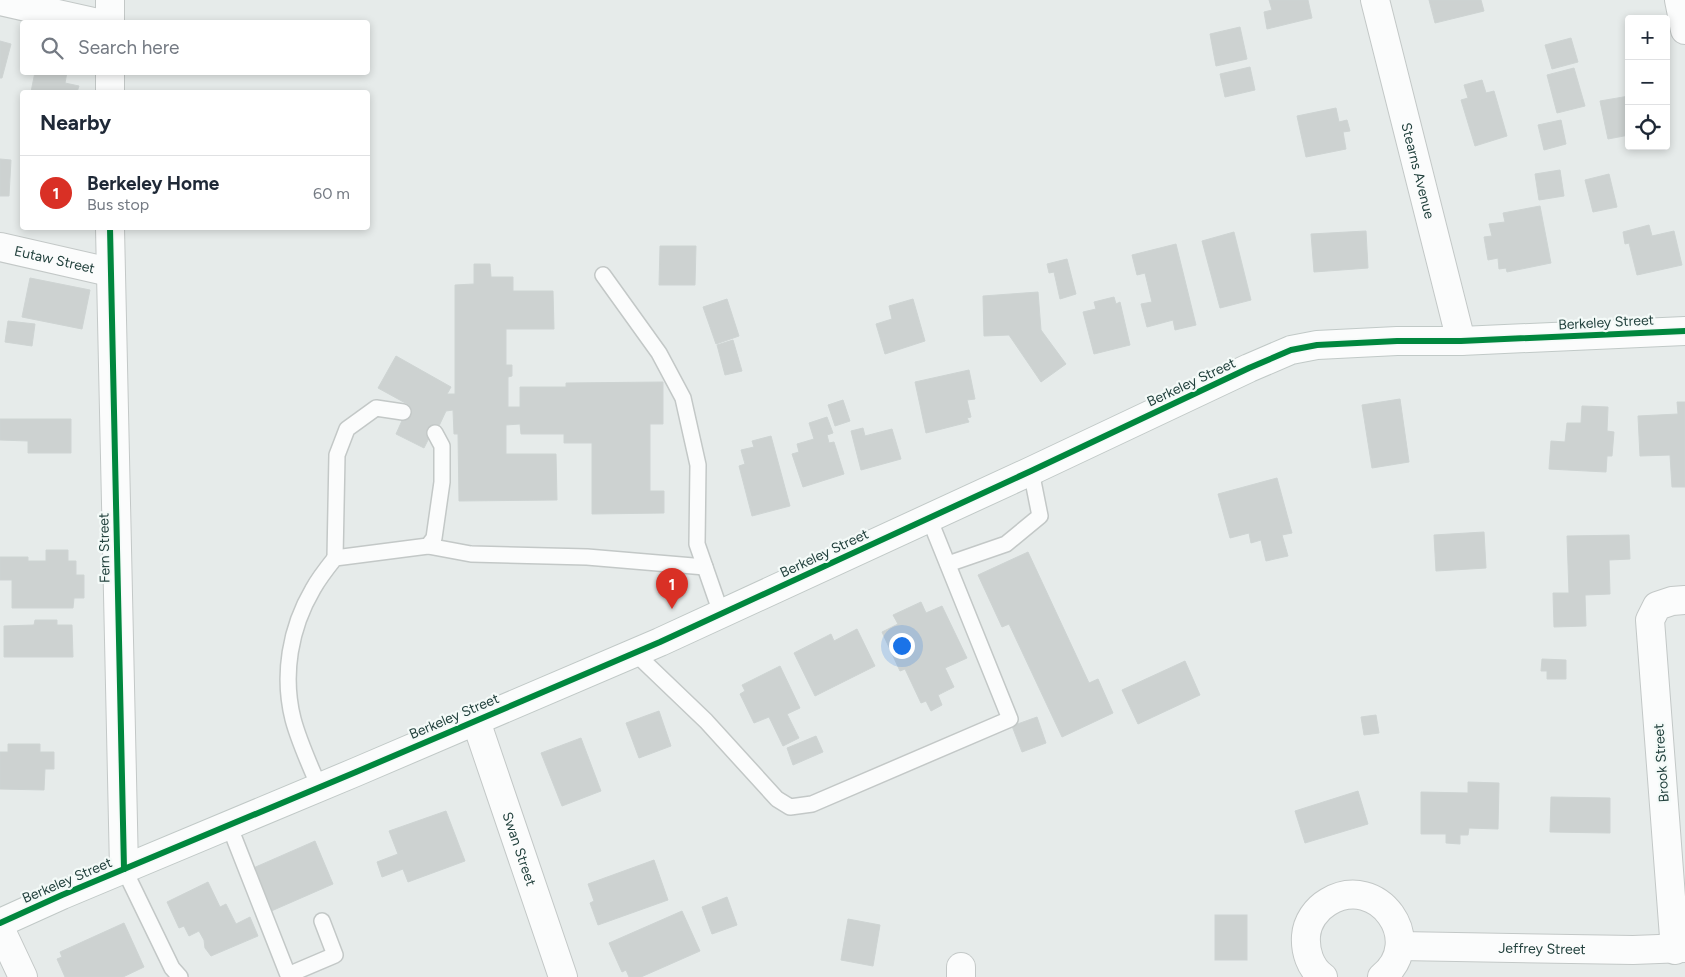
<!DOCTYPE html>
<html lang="en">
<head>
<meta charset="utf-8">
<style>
	body { margin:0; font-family:Figtree,sans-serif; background:#f2f2f3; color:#1f2937 }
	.controls { position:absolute; right:15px; top:15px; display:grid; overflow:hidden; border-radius:5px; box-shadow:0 2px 8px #0003 }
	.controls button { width:45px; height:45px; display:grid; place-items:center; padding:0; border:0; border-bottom:1px solid #e0e1e3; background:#fff; color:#1f2937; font:25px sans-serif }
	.you { position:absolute; left:901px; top:645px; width:18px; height:18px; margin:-12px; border:4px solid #fff; border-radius:50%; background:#1a73e8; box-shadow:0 0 0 8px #1a73e833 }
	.badge { display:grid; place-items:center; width:32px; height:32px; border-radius:50%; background:#d93025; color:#fff; font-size:16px; font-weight:700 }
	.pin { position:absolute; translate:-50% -41px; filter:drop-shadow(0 1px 2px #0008) }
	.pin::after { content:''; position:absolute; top:26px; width:18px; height:15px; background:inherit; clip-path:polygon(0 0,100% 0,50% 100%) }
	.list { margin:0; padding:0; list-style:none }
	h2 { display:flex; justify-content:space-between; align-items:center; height:65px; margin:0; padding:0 20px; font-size:21px }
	h2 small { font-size:16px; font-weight:400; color:#747a83 }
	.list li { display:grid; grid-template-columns:32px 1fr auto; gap:15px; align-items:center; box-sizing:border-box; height:75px; padding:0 20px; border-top:1px solid #e0e1e3 }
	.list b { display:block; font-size:19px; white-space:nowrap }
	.list p { margin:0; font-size:16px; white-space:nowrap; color:#747a83 }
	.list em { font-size:16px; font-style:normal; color:#747a83 }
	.icon { flex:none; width:28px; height:28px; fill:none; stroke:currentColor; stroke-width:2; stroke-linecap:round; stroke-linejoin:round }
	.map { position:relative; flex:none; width:1685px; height:977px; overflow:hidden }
	.search { position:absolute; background:#fff; box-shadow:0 2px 8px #0003; left:20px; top:20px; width:350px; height:55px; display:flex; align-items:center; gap:12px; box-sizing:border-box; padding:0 18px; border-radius:5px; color:#747a83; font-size:19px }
	.panel { position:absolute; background:#fff; box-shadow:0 2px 8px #0003; left:20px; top:90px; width:350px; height:140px; border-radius:5px }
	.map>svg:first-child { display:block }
</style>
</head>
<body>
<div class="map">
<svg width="1685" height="977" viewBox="0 0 1685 977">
	<rect width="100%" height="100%" fill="#e6ebea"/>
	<!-- building -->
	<g fill="#cdd2d1" stroke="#ced4d3">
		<polygon points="1269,0 1308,0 1312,18 1267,29 1264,12 1272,10"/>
		<polygon points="1429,0 1481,0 1484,11 1435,23"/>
		<polygon points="1240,27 1247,59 1216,66 1210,34"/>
		<polygon points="1571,38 1578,62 1552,69 1545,45"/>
		<polygon points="0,41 11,44 2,78 0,78"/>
		<polygon points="1250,67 1255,90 1225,97 1220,74"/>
		<polygon points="1574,68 1585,106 1557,113 1547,75"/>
		<polygon points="35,72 67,72 65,83 79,86 77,92 31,92"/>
		<polygon points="1482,80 1486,93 1494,91 1507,136 1475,146 1461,100 1468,98 1464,85"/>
		<polygon points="1629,96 1629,135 1608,139 1600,101"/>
		<polygon points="1336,108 1339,122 1347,120 1350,131 1343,132 1346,149 1306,157 1297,116"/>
		<polygon points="1561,120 1566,144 1544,150 1538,125"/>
		<polygon points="0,159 11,160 9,196 0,196"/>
		<polygon points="1560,170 1564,196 1539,200 1535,174"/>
		<polygon points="1609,174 1617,207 1593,212 1585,180"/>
		<polygon points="1540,206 1551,263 1507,272 1506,268 1499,269 1498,258 1488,260 1484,237 1492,236 1489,224 1505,222 1503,213"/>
		<polygon points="1649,225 1652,236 1674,231 1682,265 1637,275 1629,243 1625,244 1623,232"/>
		<polygon points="1366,231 1368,268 1314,272 1311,234"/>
		<polygon points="1234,232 1251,300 1220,308 1202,241"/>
		<polygon points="1176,244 1196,325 1175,330 1173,320 1147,327 1141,304 1152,302 1145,273 1137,275 1132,255"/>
		<polygon points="660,246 696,246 695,285 659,285"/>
		<polygon points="1067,259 1076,294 1060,299 1054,272 1049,273 1047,264"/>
		<polygon points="474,264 490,264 491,277 513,277 513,291 553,291 554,329 506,329 506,365 512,365 512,376 508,377 508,407 520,407 520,387 566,387 566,383 663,382 663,424 650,424 650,491 664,491 664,513 592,514 592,443 564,443 564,434 521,434 520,424 506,425 506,454 556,454 557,500 459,501 458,434 454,434 453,410 446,411 438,428 435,426 424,448 396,434 409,405 378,388 396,356 451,387 447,394 455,394 455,285 474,284"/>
		<polygon points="30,278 90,290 82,329 22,317"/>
		<polygon points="1038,292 1041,330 1066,364 1041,382 1009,335 984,336 983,296"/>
		<polygon points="1114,297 1116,304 1120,302 1130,345 1094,354 1083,312 1096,309 1094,302"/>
		<polygon points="727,299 739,336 716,344 703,307"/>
		<polygon points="913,299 925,341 885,354 876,324 892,319 889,306"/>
		<polygon points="8,321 35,324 32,346 5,342"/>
		<polygon points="733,340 742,371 725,375 717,345"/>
		<polygon points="969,370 975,399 967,400 971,417 967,418 969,422 926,433 915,382"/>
		<polygon points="1400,399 1409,462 1372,468 1362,405"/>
		<polygon points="843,400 850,421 835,426 828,405"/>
		<polygon points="1677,402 1685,402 1685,487 1672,487 1670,455 1640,456 1638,416 1678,414"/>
		<polygon points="1582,406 1608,407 1607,431 1614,432 1612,456 1607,456 1606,472 1549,469 1551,441 1565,442 1567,423 1581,423"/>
		<polygon points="827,417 833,433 827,435 829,443 834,442 844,474 803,487 792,454 799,452 797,444 814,439 809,423"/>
		<polygon points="0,419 71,419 71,453 28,453 28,441 0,440"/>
		<polygon points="863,428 865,436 892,429 901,459 861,470 851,431"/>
		<polygon points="771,436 790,506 752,516 739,466 745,464 741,450 754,447 752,441"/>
		<polygon points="1277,478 1292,533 1282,535 1288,556 1266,561 1261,540 1251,543 1249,533 1230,538 1218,494"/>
		<polygon points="1484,532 1486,568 1436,571 1434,535"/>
		<polygon points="1629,535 1630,559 1609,560 1610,594 1585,595 1586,626 1554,627 1553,593 1569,593 1567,536"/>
		<polygon points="46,550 68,550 68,561 76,561 76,575 84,575 84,598 74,598 73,608 12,608 12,580 0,580 0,557 28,557 28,561 46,561"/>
		<polygon points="1028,552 1089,683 1098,679 1113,713 1062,737 1009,624 1002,627 978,575"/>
		<polygon points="921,602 926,613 942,606 967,658 945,668 954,687 938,695 942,705 931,711 926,701 921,703 905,669 900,671 882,632 898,624 893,615"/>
		<polygon points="35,620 57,620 57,625 72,625 73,657 4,657 4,626 34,625"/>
		<polygon points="857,629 875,666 815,696 794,653 831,634 834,641"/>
		<polygon points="1542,659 1566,660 1566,679 1547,679 1547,671 1541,671"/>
		<polygon points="1185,661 1200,695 1138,724 1122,690"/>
		<polygon points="780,666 800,708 787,714 799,738 783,746 769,717 754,723 740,694 745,691 742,685"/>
		<polygon points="659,711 671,746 639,758 626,723"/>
		<polygon points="1376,715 1379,733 1364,735 1361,717"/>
		<polygon points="1037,717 1046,743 1022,752 1012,726"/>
		<polygon points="816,736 823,752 793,765 787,748"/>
		<polygon points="581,738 601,791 562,806 541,753"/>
		<polygon points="8,744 40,744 40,752 54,752 54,769 45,769 44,790 0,789 0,752 8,752"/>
		<polygon points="1468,782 1499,783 1498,829 1469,828 1468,835 1460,835 1460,844 1446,843 1446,834 1421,834 1421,792 1468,793"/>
		<polygon points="1358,791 1368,824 1305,843 1295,811"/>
		<polygon points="1551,797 1610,798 1610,833 1550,832"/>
		<polygon points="446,811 465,861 408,882 403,869 382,877 377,862 398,854 389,831"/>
		<polygon points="315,841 333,884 269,912 251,869"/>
		<polygon points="654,860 668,900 598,925 590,903 594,901 588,884"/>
		<polygon points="208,882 220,907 226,904 236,924 250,917 258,936 211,956 205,948 204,940 199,931 189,936 184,926 179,928 167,902"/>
		<polygon points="727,897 737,925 712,934 702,907"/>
		<polygon points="682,911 700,951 641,977 629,977 626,970 622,972 609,943"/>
		<rect x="1215" y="915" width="32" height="45"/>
		<polygon points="848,919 880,925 873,966 841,960"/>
		<polygon points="124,923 144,967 123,977 65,977 57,959 62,957 60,952"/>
	</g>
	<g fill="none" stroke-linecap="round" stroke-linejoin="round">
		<!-- lane casing -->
		<g stroke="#c3c8c7" stroke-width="18">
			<g id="lane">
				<polyline points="603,275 659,353 683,398 698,465 697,544 721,613"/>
				<polyline points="428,546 471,554 587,557 705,567"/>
				<polyline points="335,558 337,455 347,429 376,408 403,412"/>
				<polyline points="948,564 1006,544 1040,516 1031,471"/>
				<polyline points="635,653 706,721 777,799 790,807 812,804 1010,719 929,518"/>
				<path d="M319,787C310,765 299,742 293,719C282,675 290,628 313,589C319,578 327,568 335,558L428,546L434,538L442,482V446L435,433"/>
				<polyline points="229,825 288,975 335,955 322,921"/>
				<polyline points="124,869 172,968 180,977"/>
			</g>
		</g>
		<!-- street casing -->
		<g stroke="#c3c8c7" stroke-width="30">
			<g id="street">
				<path id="s1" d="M1375,0L1461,341"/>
				<polyline points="1679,0 1685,30"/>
				<polyline points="0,1 93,22"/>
				<polyline points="110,22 110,0"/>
				<polyline points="110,92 110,72"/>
				<polyline points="110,228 124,869"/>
				<path id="s2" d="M0,247L110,272"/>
				<path id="s3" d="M476,721L563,977"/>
				<polyline points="0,928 23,977"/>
				<path id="s4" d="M1400,946L1633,950L1685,948"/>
				<polyline points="1675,950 1650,620 1657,606 1672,601 1685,600"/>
				<polyline points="961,967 961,977"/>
				<path d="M1323,977C1310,968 1305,951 1306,936C1307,922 1316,909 1328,902C1378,872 1427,941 1382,977"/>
			</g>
		</g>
		<!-- secondary casing -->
		<g stroke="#c1c9c7" stroke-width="30">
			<polyline id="secondary" points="0,923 62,895 356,772 660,642 1031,471 1249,368 1291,350 1317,345 1397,341 1461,341 1685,331"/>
		</g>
		<!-- lane -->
		<use href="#lane" stroke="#fbfcfc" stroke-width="15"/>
		<!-- street -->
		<use href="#street" stroke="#fbfcfc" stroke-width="28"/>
		<!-- secondary -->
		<use href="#secondary" stroke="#fbfcfc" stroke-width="28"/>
		<!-- cycleway casing -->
		<g stroke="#f4faf8" stroke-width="9">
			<g id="cycleway">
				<polyline points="110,228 124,869"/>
				<polyline points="0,923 62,895 356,772 660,642 1031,471 1249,368 1291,350 1317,345 1397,341 1461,341 1685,331"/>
			</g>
		</g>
		<!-- cycleway -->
		<use href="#cycleway" stroke="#00873e" stroke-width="6"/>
	</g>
	<g text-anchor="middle" stroke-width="4.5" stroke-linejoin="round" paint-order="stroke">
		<!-- street labels -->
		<g font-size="14" fill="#22413d" stroke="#f4faf8">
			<text dy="5" stroke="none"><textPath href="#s1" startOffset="176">Stearns Avenue</textPath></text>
			<text dy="5" stroke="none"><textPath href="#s2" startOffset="56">Eutaw Street</textPath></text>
			<text transform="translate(1606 322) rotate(-3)" y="5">Berkeley Street</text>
			<text transform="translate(1191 382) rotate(-25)" y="5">Berkeley Street</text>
			<text transform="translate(104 548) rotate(-91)" y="5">Fern Street</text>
			<text transform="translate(824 553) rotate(-25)" y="5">Berkeley Street</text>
			<text transform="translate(454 716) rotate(-23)" y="5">Berkeley Street</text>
			<text transform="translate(1661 763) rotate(-94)" y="5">Brook Street</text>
			<text dy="5" stroke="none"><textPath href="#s3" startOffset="135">Swan Street</textPath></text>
			<text transform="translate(67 880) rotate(-23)" y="5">Berkeley Street</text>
			<text dy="5" stroke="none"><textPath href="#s4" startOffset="142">Jeffrey Street</textPath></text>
		</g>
	</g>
</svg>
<div class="controls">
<button>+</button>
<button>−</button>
<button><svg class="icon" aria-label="locate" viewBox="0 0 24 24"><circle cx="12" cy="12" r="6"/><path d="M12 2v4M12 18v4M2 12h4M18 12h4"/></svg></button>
</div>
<div class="you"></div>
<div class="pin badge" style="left:672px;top:609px">1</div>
<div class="search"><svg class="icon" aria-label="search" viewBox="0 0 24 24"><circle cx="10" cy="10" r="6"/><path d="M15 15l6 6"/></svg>Search here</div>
<section class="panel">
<h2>Nearby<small></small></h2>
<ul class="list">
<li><span class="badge">1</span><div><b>Berkeley Home</b><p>Bus stop</p></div><em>60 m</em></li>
</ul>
</section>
</div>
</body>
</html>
